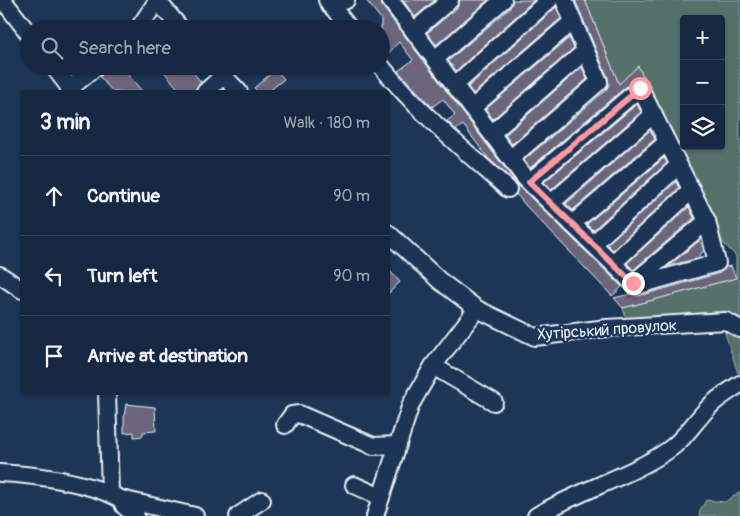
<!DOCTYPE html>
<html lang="en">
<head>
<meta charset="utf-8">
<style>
	body { margin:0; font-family:Pangolin,sans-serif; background:#23344c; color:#f1f3f6 }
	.controls { position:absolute; right:15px; top:15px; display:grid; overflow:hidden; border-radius:5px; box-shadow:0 1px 4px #0004 }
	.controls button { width:45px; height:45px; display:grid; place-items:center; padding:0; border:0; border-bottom:1px solid #35445a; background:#162841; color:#f1f3f6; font:25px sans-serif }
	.stop { position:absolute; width:15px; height:15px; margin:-11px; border:4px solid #ff9aa2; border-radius:50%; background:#fff }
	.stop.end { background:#ff9aa2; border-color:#fff; box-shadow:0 1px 5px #0008 }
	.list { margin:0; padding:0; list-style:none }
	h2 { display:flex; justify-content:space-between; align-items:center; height:65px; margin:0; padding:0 20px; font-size:21px }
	h2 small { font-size:16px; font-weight:400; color:#9ea6b1 }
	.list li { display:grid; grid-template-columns:32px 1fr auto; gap:15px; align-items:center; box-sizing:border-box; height:80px; padding:0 20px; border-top:1px solid #35445a }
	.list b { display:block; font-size:19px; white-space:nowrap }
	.list em { font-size:16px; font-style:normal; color:#9ea6b1 }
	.icon { flex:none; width:28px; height:28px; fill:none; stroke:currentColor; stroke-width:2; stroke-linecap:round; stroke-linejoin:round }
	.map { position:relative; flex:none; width:740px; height:516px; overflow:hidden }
	.search { position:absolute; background:#162841; box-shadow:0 1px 4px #0004; left:20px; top:20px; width:370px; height:55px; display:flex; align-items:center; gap:12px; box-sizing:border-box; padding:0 18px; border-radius:28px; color:#9ea6b1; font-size:19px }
	.panel { position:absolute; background:#162841; box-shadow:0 1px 4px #0004; left:20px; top:90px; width:370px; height:305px; border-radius:5px }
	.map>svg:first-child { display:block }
</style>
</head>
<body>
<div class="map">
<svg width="740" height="516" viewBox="0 0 740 516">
	<rect width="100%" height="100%" fill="#1d3557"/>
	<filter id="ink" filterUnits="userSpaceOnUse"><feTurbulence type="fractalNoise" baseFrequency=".02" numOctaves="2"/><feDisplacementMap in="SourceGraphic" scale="10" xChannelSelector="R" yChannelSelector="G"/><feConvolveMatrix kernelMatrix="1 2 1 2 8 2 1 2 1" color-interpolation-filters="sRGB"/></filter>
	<g filter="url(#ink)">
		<!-- green -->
		<g fill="#566f6b" stroke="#9fb0b2" fill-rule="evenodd">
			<path d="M585,0H740V373H738L725,333V311L626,319L623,308L736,278V256L724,244L638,66L619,84ZM684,19H721V146H684Z"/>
			<polygon points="740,492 740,516 699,516 700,510 706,500 725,502"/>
		</g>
		<!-- building -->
		<g fill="#6c667b" stroke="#e8f1f8">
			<polygon points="366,0 380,0 382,6 517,184 622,287 612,296 527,207 516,194 518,186 515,182 488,158 463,125 456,130 447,121 455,115 443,99 432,107 398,71 413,60 399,42 385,57 381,56 381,19"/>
			<polygon points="403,0 435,0 415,17"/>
			<polygon points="460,0 488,0 436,45 427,33 457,8"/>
			<polygon points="513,0 534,0 456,71 448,61 510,8"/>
			<polygon points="575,0 585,0 619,84 638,66 644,78 634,80 530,168 524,160 606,90 609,85 608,78"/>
			<polygon points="556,7 561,18 473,94 468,87"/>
			<polygon points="569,38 574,48 493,119 486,109"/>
			<polygon points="110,66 120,66 143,92 113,92 100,77"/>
			<polygon points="159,66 188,66 201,82 196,88 195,92 181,92"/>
			<polygon points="582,67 587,79 512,144 505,135"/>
			<polygon points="276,69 284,79 268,92 258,92 254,88"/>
			<polygon points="637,104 641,112 551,190 544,182"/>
			<polygon points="650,130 655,139 573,210 566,204"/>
			<polygon points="664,158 667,163 593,230 587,224"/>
			<polygon points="676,182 679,188 613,250 607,244"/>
			<polygon points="689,207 694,218 633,270 627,263"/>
			<polygon points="699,241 702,244 704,251 695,259 668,266"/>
			<polygon points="731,266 736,278 623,308 614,298 630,294 639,296 720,273 726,267"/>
			<polygon points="388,269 400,282 388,294"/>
			<polygon points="126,404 155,407 156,431 143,432 143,436 134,437 134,432 124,433 124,417"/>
		</g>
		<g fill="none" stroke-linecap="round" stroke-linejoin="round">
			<!-- minor casing -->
			<g stroke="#e8f1f8" stroke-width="20">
				<g id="minor">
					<polyline points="3,0 29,34"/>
					<polyline points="157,0 181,29"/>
					<polyline points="327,0 350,29"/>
					<polyline points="390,0 525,178 636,286 717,263 707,221 640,88 529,182"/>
					<polyline points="330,6 346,0"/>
					<polyline points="138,29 157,1"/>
					<polyline points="414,31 450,0"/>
					<polyline points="435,59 503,0"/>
					<polyline points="53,66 73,92"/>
					<polyline points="214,66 239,92"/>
					<path d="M381,66C418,112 464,150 508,189"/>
					<polyline points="455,85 549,0"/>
					<polyline points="69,89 97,66"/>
					<polyline points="205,92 223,76"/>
					<polyline points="472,108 573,21"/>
					<polyline points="492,133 585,51"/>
					<polyline points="511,158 599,82 564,0"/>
					<polyline points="551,203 654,114"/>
					<polyline points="572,224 667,142"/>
					<polyline points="388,233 440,281 477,309 535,337 607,328 726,321 740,329"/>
					<polyline points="593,244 678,166"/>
					<polyline points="613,263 692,190"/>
					<polyline points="0,275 22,290"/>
					<polyline points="633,283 707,221"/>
					<polyline points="433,366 494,402"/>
					<polyline points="107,392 110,493"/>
					<polyline points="285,425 292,415 299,414 373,446 397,445"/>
					<path d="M0,473C38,475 88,482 121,499L124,506L136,516"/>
					<polyline points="354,485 381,497"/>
					<polyline points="121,499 195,516"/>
					<polyline points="238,516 262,500"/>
					<polyline points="375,516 411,404 433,366 477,309"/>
					<path d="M536,516C578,491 626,478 667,451C685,439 694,422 709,407C717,398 730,391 740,384"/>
				</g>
			</g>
			<!-- minor -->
			<use href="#minor" stroke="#1d3557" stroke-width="16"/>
		</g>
	</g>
	<g fill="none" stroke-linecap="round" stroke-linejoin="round" filter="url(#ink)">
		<!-- route -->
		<polyline stroke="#ff9aa2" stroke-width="6" points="633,283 529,182 640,88"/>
	</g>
	<g text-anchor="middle" stroke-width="5" stroke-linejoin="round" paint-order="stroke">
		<!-- street labels -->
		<g font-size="16" fill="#e8f1f8" stroke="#1d3557">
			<text transform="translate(607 329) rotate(-4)" y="6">Хутірський провулок</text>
		</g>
	</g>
</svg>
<div class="controls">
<button>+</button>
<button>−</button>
<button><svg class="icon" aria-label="layers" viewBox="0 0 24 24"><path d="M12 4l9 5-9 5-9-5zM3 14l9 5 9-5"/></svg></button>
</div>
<div class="stop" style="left:640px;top:88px"></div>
<div class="stop end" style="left:633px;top:283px"></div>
<div class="search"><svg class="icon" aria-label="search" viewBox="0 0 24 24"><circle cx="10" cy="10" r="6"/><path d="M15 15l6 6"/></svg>Search here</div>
<section class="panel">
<h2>3 min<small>Walk · 180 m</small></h2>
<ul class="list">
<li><svg class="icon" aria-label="ahead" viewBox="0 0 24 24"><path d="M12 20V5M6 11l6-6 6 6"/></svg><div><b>Continue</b></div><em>90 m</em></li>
<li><svg class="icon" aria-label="left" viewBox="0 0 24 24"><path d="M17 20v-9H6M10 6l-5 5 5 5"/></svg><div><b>Turn left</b></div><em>90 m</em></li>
<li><svg class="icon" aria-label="arrive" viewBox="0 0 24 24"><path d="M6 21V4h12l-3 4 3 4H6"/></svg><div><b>Arrive at destination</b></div></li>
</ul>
</section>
</div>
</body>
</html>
